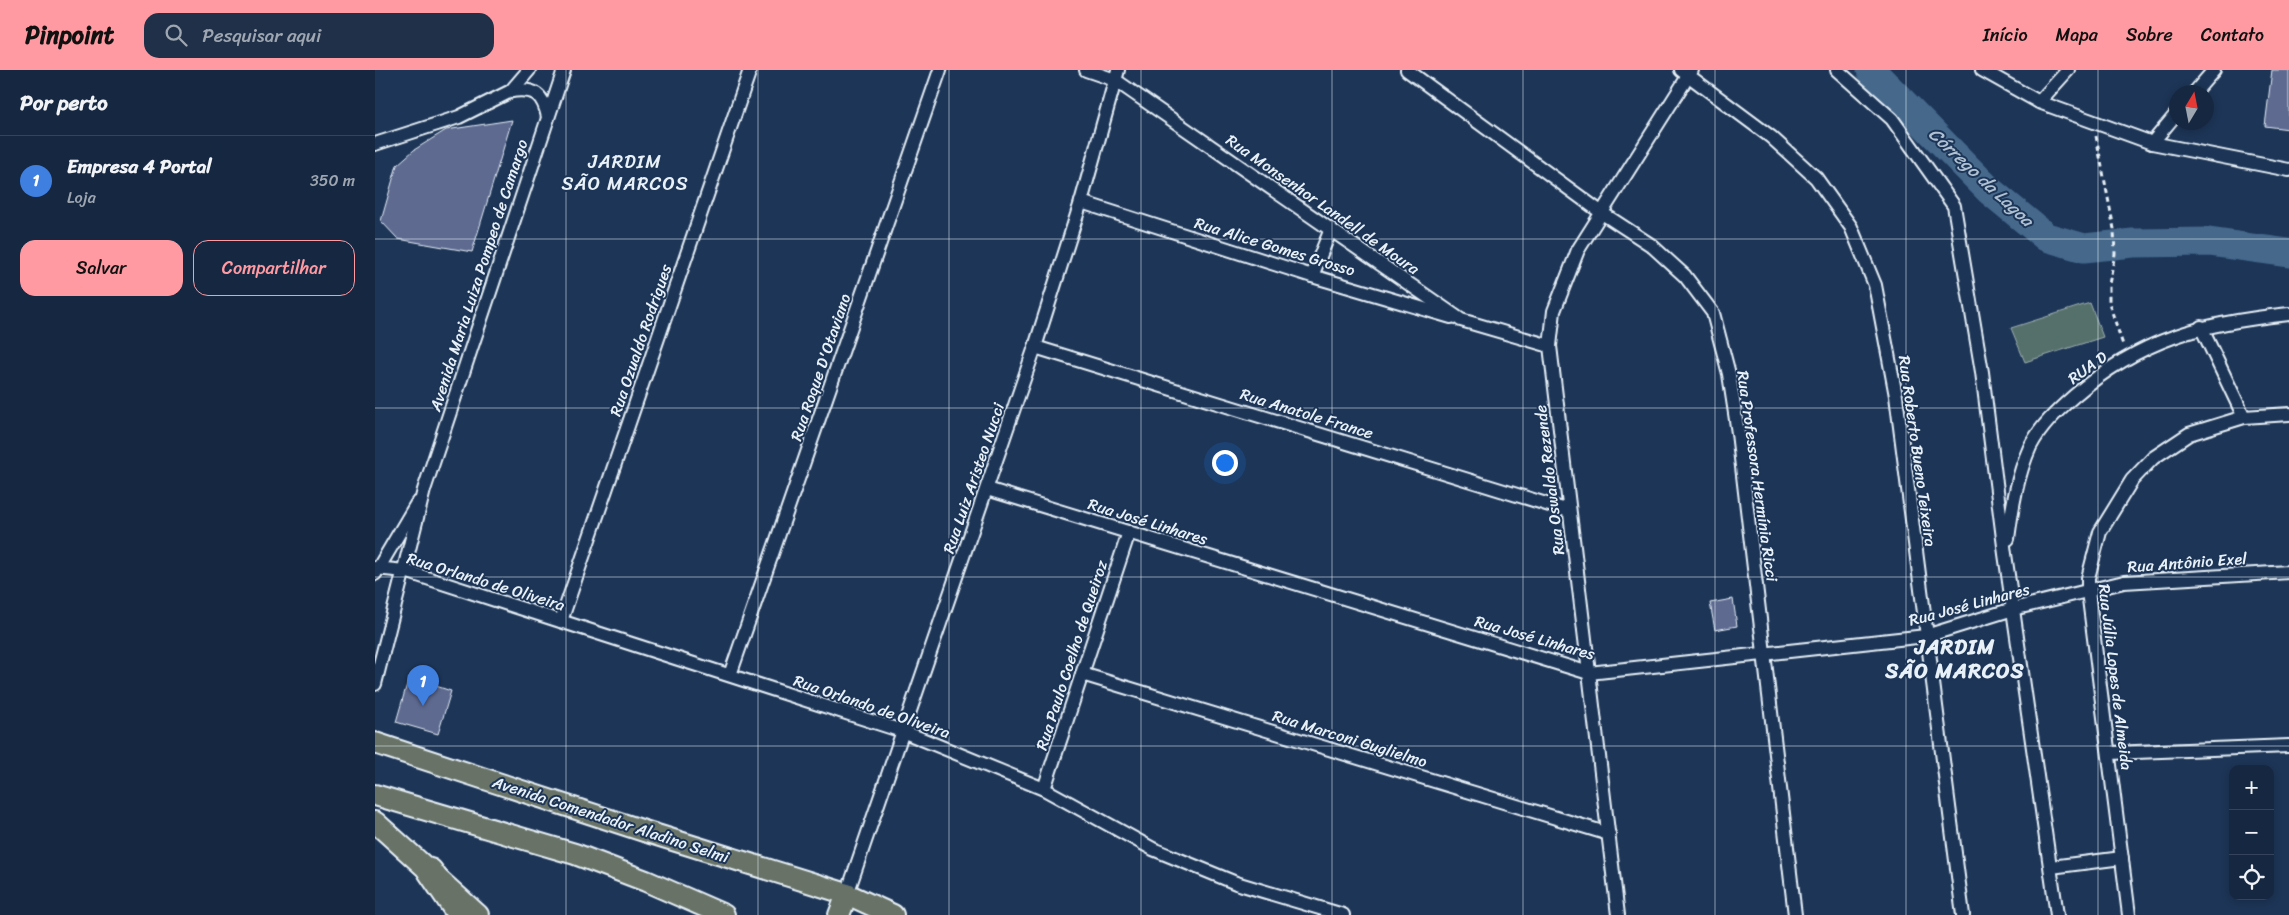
<!DOCTYPE html>
<html lang="pt">
<head>
<meta charset="utf-8">
<style>
	body { margin:0; font-family:Sriracha,sans-serif; background:#1f3048; color:#f1f3f6 }
	.controls { position:absolute; right:15px; bottom:15px; display:grid; overflow:hidden; border-radius:10px; box-shadow:0 2px 8px #0003 }
	.controls button { width:45px; height:45px; display:grid; place-items:center; padding:0; border:0; border-bottom:1px solid #35445a; background:#162841; color:#f1f3f6; font:25px sans-serif }
	.compass { position:absolute; left:1794px; top:15px; width:45px; height:45px; border-radius:50%; background:#162841; box-shadow:0 2px 8px #0003; rotate:10deg }
	.you { position:absolute; left:849px; top:392px; width:18px; height:18px; margin:-12px; border:4px solid #fff; border-radius:50%; background:#1a73e8; box-shadow:0 0 0 8px #1a73e833 }
	.badge { display:grid; place-items:center; width:32px; height:32px; border-radius:50%; background:#ff9aa2; color:#fff; font-size:16px; font-weight:700 }
	.pin { position:absolute; translate:-50% -41px; filter:drop-shadow(0 1px 2px #0008) }
	.pin::after { content:''; position:absolute; top:26px; width:18px; height:15px; background:inherit; clip-path:polygon(0 0,100% 0,50% 100%) }
	.list { margin:0; padding:0; list-style:none }
	h2 { display:flex; justify-content:space-between; align-items:center; height:65px; margin:0; padding:0 20px; font-size:21px }
	h2 small { font-size:16px; font-weight:400; color:#9ea6b1 }
	.list li { display:grid; grid-template-columns:32px 1fr auto; gap:15px; align-items:center; box-sizing:border-box; height:90px; padding:0 20px; border-top:1px solid #35445a }
	.list b { display:block; font-size:19px; white-space:nowrap }
	.list p { margin:0; font-size:16px; white-space:nowrap; color:#9ea6b1 }
	.list em { font-size:16px; font-style:normal; color:#9ea6b1 }
	.actions { display:flex; gap:10px; padding:15px 20px }
	.actions a { flex:1; padding:11px 0; border:1px solid #ff9aa2; border-radius:15px; text-align:center; font-size:18px; color:#ff9aa2 }
	.actions .main { background:#ff9aa2; color:#111 }
	.icon { flex:none; width:28px; height:28px; fill:none; stroke:currentColor; stroke-width:2; stroke-linecap:round; stroke-linejoin:round }
	.map { position:relative; flex:none; width:1914px; height:845px; overflow:hidden }
	header { display:flex; align-items:center; gap:30px; box-sizing:border-box; height:70px; padding:0 25px; background:#ff9aa2; color:#111 }
	header strong { font-size:24px }
	nav { display:flex; gap:28px; margin-inline-start:auto; font-size:18px }
	.search { width:350px; height:45px; background:#1f3048; display:flex; align-items:center; gap:12px; box-sizing:border-box; padding:0 18px; border-radius:15px; color:#9ea6b1; font-size:19px }
	main { display:flex }
	aside { flex:1; background:#162841 }
	.map>svg:first-child { display:block }
</style>
</head>
<body>
<header>
<strong>Pinpoint</strong>
<div class="search"><svg class="icon" aria-label="search" viewBox="0 0 24 24"><circle cx="10" cy="10" r="6"/><path d="M15 15l6 6"/></svg>Pesquisar aqui</div>
<nav><a>Início</a><a>Mapa</a><a>Sobre</a><a>Contato</a></nav>
</header>
<main>
<aside>
<h2>Por perto<small></small></h2>
<ul class="list">
<li><span class="badge" style="background:#3f7fe0">1</span><div><b>Empresa 4 Portal</b><p>Loja</p></div><em>350 m</em></li>
</ul>
<div class="actions"><a class="main">Salvar</a><a>Compartilhar</a></div>
</aside>
<div class="map">
<svg width="1914" height="845" viewBox="0 0 1914 845">
	<rect width="100%" height="100%" fill="#1d3557"/>
	<filter id="ink" filterUnits="userSpaceOnUse"><feTurbulence type="fractalNoise" baseFrequency=".02" numOctaves="2"/><feDisplacementMap in="SourceGraphic" scale="10" xChannelSelector="R" yChannelSelector="G"/><feConvolveMatrix kernelMatrix="1 2 1 2 8 2 1 2 1" color-interpolation-filters="sRGB"/></filter>
	<g filter="url(#ink)">
		<!-- green -->
		<polygon fill="#556f6b" stroke="#9eb0b2" points="1715,233 1728,267 1650,292 1636,258"/>
		<g fill="none" stroke-linecap="round" stroke-linejoin="round">
			<!-- river -->
			<polyline stroke="#44688b" stroke-width="29" points="1496,0 1615,121 1671,167 1709,178 1758,173 1834,172 1914,183"/>
		</g>
		<!-- building -->
		<g fill="#5e6a91" stroke="#e8f1f8">
			<polygon points="1897,0 1914,0 1914,59 1890,56"/>
			<polygon points="137,50 97,182 23,169 6,151 22,95 39,80 71,60"/>
			<polygon points="1358,529 1362,556 1340,560 1335,533"/>
			<polygon points="34,607 76,621 63,664 21,652"/>
		</g>
		<g fill="none" stroke-linecap="round" stroke-linejoin="round">
			<!-- street casing -->
			<g stroke="#e8f1f8" stroke-width="16">
				<g id="street">
					<polyline points="711,0 740,10 1086,250 1175,276"/>
					<polyline points="1032,0 1227,143 1276,175 1310,206 1338,243 1354,304 1363,363 1420,845"/>
					<polyline points="1306,0 1396,67 1441,108 1476,157 1500,215 1521,326 1588,845"/>
					<polyline points="1462,0 1517,49 1579,136 1607,302 1630,484 1682,845"/>
					<polyline points="1607,0 1664,32 1777,73 1914,100"/>
					<path d="M136,21C160,18 168,24 173,47"/>
					<polyline points="1820,22 1839,0"/>
					<polyline points="1664,32 1693,0"/>
					<polyline points="1777,73 1802,43"/>
					<polyline points="0,74 84,47 136,21 154,0"/>
					<polyline points="706,132 937,206 1076,247"/>
					<polyline points="937,206 956,159"/>
					<polyline points="1826,257 1869,347"/>
					<polyline points="660,277 1194,441"/>
					<polyline points="612,419 1214,603 1551,566 1638,539 1749,512 1914,502"/>
					<path d="M1633,469C1637,438 1642,406 1655,377C1665,357 1682,341 1699,326C1766,268 1828,253 1914,244"/>
					<polyline points="0,498 30,501 527,661 669,719 778,779 861,813 968,845"/>
					<polyline points="0,504 42,433"/>
					<polyline points="186,551 375,0"/>
					<polyline points="707,604 1234,764"/>
					<polyline points="355,605 565,0"/>
					<polyline points="0,614 49,420 189,0"/>
					<polyline points="1735,683 1914,676"/>
					<polyline points="669,719 754,462"/>
					<polyline points="1676,797 1747,788"/>
					<polyline points="472,824 660,277 706,132 743,0"/>
					<polyline points="1243,845 1175,276 1179,241 1203,180 1317,0"/>
					<polyline points="1754,845 1713,521 1713,508 1725,462 1757,410 1778,388 1814,364 1869,347 1914,344"/>
				</g>
			</g>
			<!-- primary casing -->
			<g stroke="#e8f1f8" stroke-width="24">
				<g id="primary">
					<polyline points="0,673 269,761 472,824 518,845"/>
					<polyline points="0,725 200,784 271,811 349,845"/>
					<polyline points="0,752 103,845"/>
					<polyline points="464,845 472,824"/>
				</g>
			</g>
			<!-- highway casing -->
			<g stroke="#e8f1f8" stroke-width="28">
				<polyline id="highway" points="55,801 85,845"/>
			</g>
			<!-- path -->
			<polyline stroke="#e8f1f8" stroke-width="3" stroke-dasharray="5 4" stroke-linecap="butt" points="1721,66 1739,159 1740,184 1734,214 1734,233 1748,275"/>
			<!-- street -->
			<use href="#street" stroke="#1d3557" stroke-width="12"/>
			<!-- primary -->
			<use href="#primary" stroke="#687266" stroke-width="20"/>
			<!-- highway -->
			<use href="#highway" stroke="#687266" stroke-width="24"/>
		</g>
	</g>
	<!-- grid -->
	<path fill="none" stroke="#e8f1f8" stroke-width="1" stroke-opacity="0.55" d="M191,0V845M383,0V845M574,0V845M766,0V845M957,0V845M1148,0V845M1340,0V845M1531,0V845M1723,0V845M0,169H1914M0,338H1914M0,507H1914M0,676H1914"/>
	<g text-anchor="middle" stroke-width="4" stroke-linejoin="round" paint-order="stroke">
		<!-- street labels -->
		<g font-size="16" fill="#e8f1f8" stroke="#1d3557">
			<text transform="translate(948 134) rotate(35)" y="6">Rua Monsenhor Landell de Moura</text>
			<text transform="translate(900 176) rotate(17)" y="6">Rua Alice Gomes Grosso</text>
			<text transform="translate(103 205) rotate(-72)" y="6">Avenida Maria Luiza Pompeo de Camargo</text>
			<text transform="translate(265 270) rotate(-71)" y="6">Rua Ozualdo Rodrigues</text>
			<text transform="translate(445 297) rotate(-71)" y="6">Rua Roque D'Otaviano</text>
			<text transform="translate(1712 297) rotate(-36)" y="6">RUA D</text>
			<text transform="translate(932 343) rotate(17)" y="6">Rua Anatole France</text>
			<text transform="translate(1543 381) rotate(82)" y="6">Rua Roberto Bueno Teixeira</text>
			<text transform="translate(1383 406) rotate(82)" y="6">Rua Professora Hermínia Ricci</text>
			<text transform="translate(598 408) rotate(-71)" y="6">Rua Luiz Aristeo Nucci</text>
			<text transform="translate(1174 410) rotate(-97)" y="6">Rua Oswaldo Rezende</text>
			<text transform="translate(773 451) rotate(17)" y="6">Rua José Linhares</text>
			<text transform="translate(1812 492) rotate(-4)" y="6">Rua Antônio Exel</text>
			<text transform="translate(111 511) rotate(17)" y="6">Rua Orlando de Oliveira</text>
			<text transform="translate(1594 534) rotate(-15)" y="6">Rua José Linhares</text>
			<text transform="translate(1160 567) rotate(16)" y="6">Rua José Linhares</text>
			<text transform="translate(696 585) rotate(-72)" y="6">Rua Paulo Coelho de Queiroz</text>
			<text transform="translate(1741 607) rotate(83)" y="6">Rua Júlia Lopes de Almeida</text>
			<text transform="translate(497 636) rotate(19)" y="6">Rua Orlando de Oliveira</text>
			<text transform="translate(975 668) rotate(17)" y="6">Rua Marconi Guglielmo</text>
			<text transform="translate(236 749) rotate(18)" y="6">Avenida Comendador Aladino Selmi</text>
		</g>
		<!-- water labels -->
		<g font-size="18" font-style="italic" fill="#afc1d2" stroke="#1d3557">
			<text transform="translate(1606 107) rotate(43)" y="6">Córrego da Lagoa</text>
		</g>
		<!-- quarter labels -->
		<g font-size="19" letter-spacing="1" fill="#e8f1f8" stroke="#1d3557">
			<text x="250" y="98">JARDIM<tspan x="250" dy="22">SÃO MARCOS</tspan></text>
		</g>
		<!-- district labels -->
		<g font-size="21" font-weight="bold" letter-spacing="1" fill="#e8f1f8" stroke="#1d3557">
			<text x="1580" y="584">JARDIM<tspan x="1580" dy="24">SÃO MARCOS</tspan></text>
		</g>
	</g>
</svg>
<div class="controls">
<button>+</button>
<button>−</button>
<button><svg class="icon" aria-label="locate" viewBox="0 0 24 24"><circle cx="12" cy="12" r="6"/><path d="M12 2v4M12 18v4M2 12h4M18 12h4"/></svg></button>
</div>
<svg class="compass" viewBox="-18 -18 36 36"><path d="M0-13l5 13h-10z" fill="#e53935"/><path d="M0 13l5-13h-10z" fill="#9ea6b1"/></svg>
<div class="you"></div>
<div class="pin badge" style="left:48px;top:636px;background:#3f7fe0">1</div>
</div>
</main>
</body>
</html>
